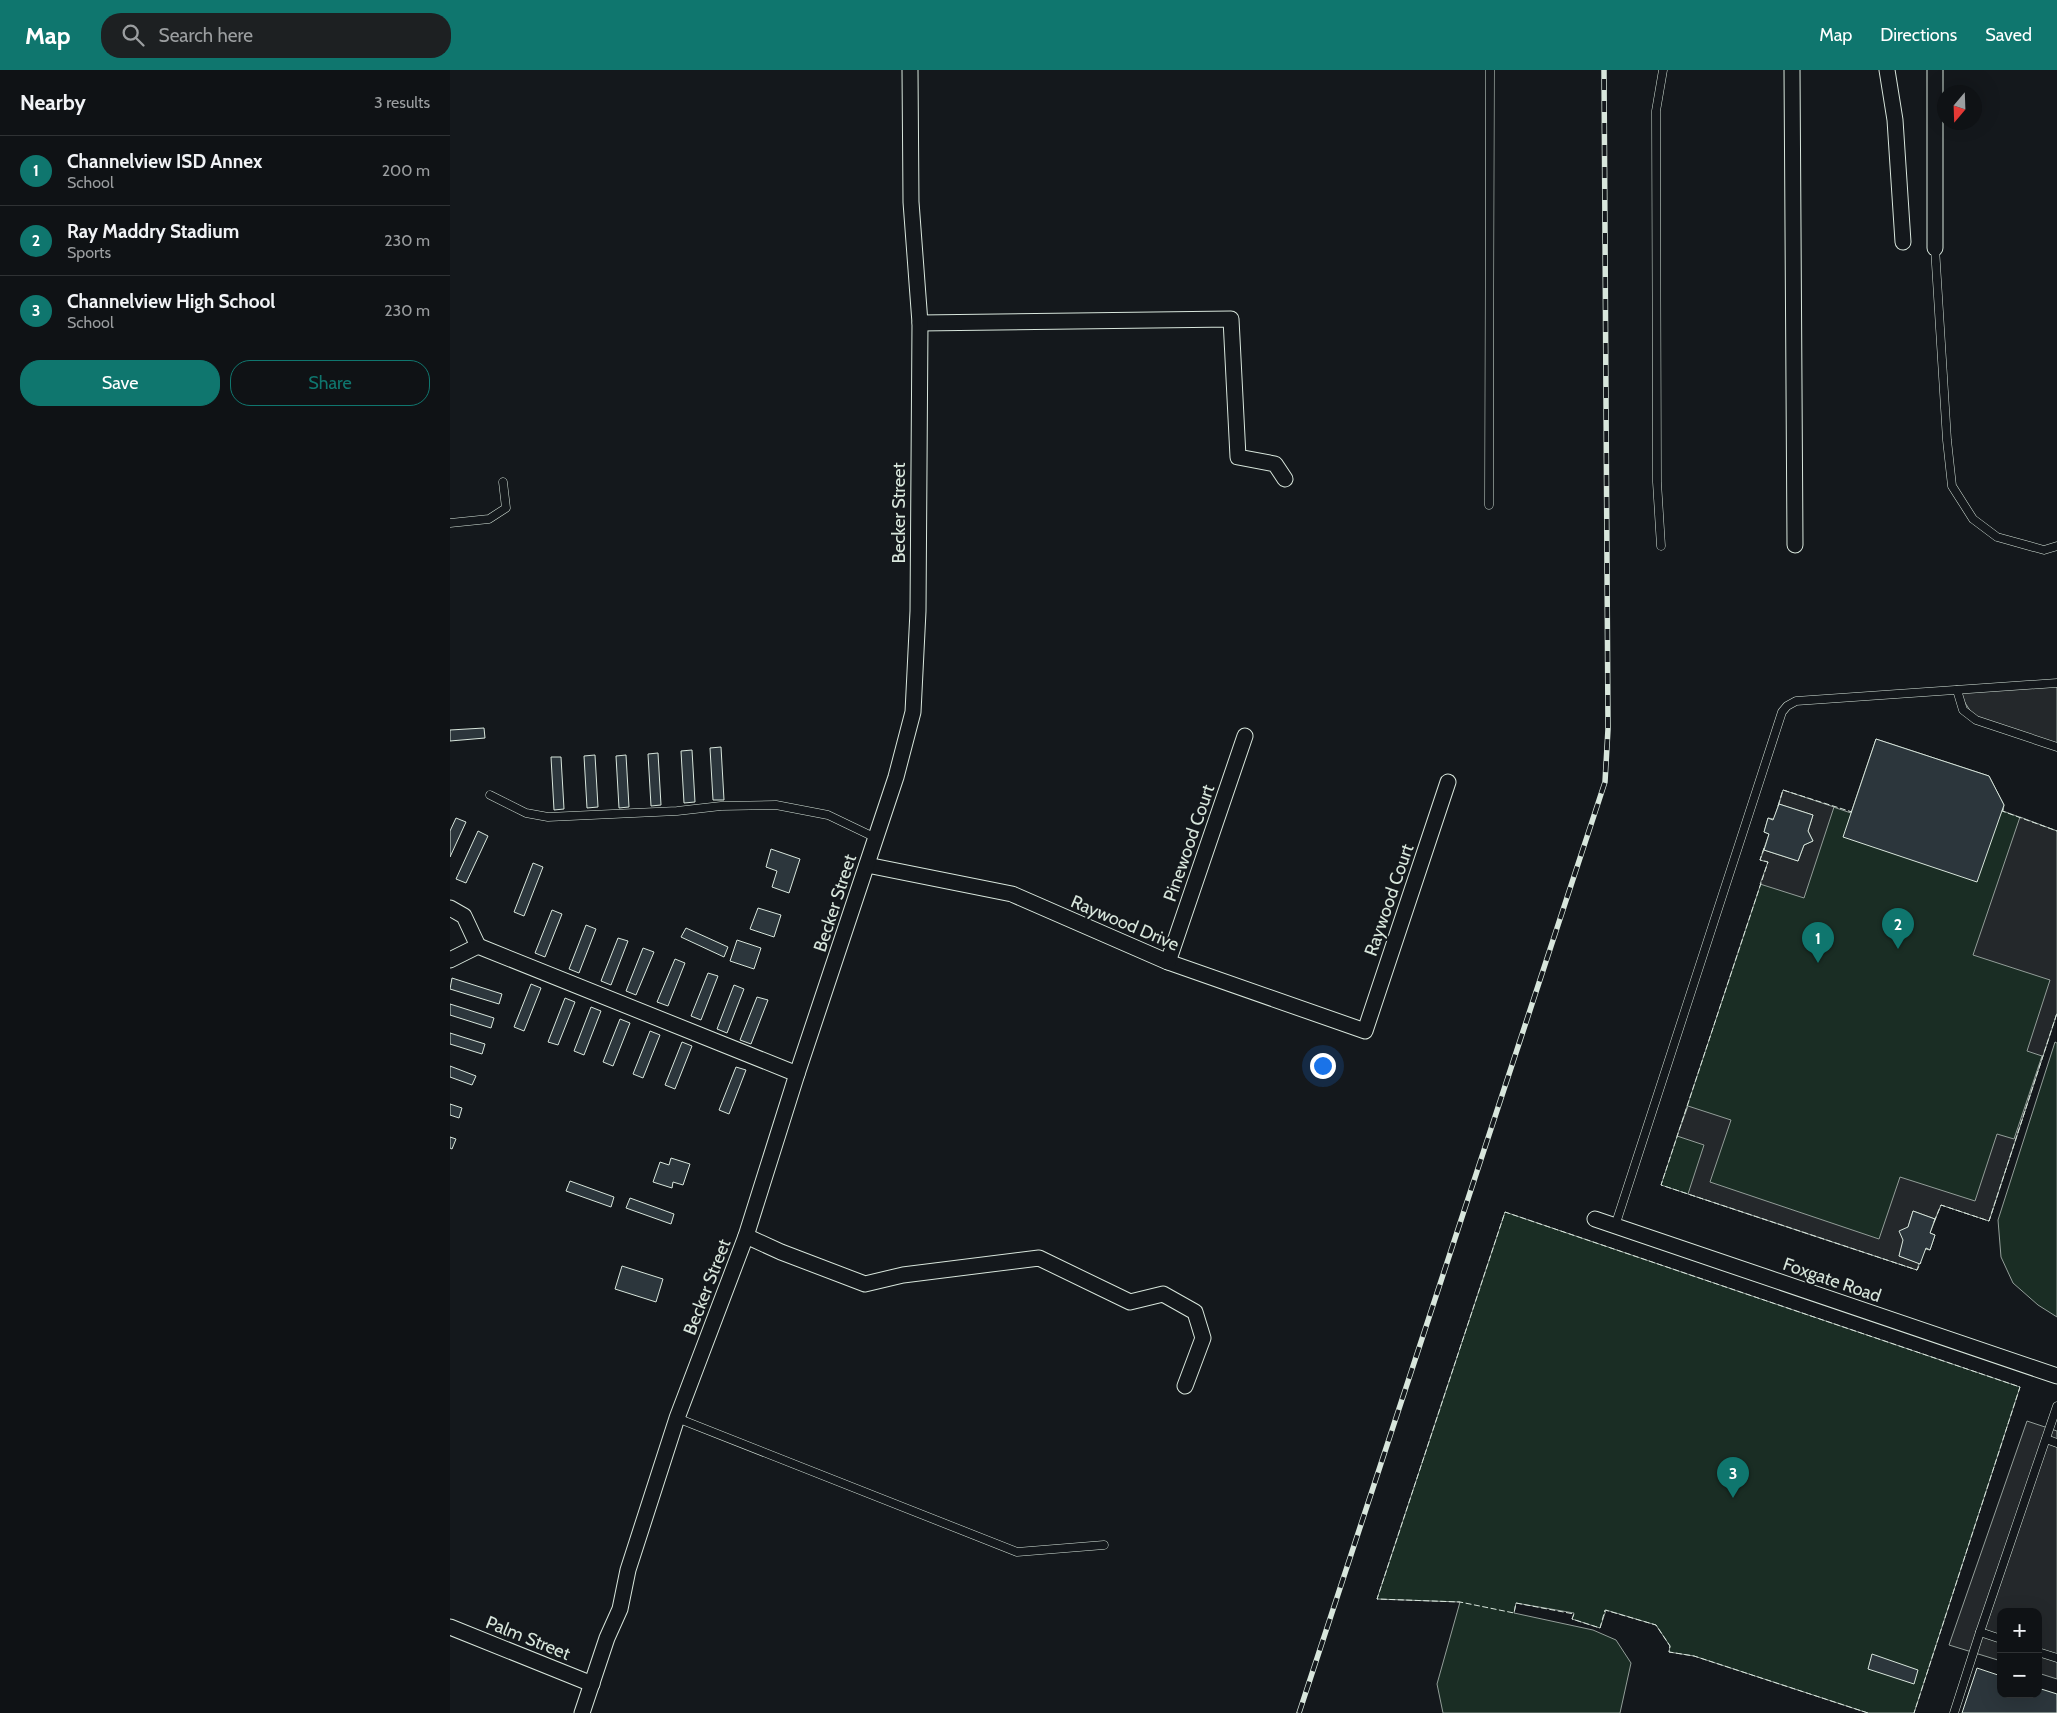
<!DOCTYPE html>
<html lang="en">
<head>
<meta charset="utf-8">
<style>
	body { margin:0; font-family:Cabin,sans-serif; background:#1d2022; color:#f1f3f6 }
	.controls { position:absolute; right:15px; bottom:15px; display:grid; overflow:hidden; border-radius:10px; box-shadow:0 5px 20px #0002 }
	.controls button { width:45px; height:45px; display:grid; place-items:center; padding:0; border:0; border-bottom:1px solid #2f3234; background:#0f1215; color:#f1f3f6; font:25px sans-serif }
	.compass { position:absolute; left:1487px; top:15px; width:45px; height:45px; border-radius:50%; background:#0f1215; box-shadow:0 5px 20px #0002; rotate:199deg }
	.you { position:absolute; left:872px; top:995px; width:18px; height:18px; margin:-12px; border:4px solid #fff; border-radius:50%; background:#1a73e8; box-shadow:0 0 0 8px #1a73e833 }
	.badge { display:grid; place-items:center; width:32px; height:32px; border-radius:50%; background:#0f766e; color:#fff; font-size:16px; font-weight:700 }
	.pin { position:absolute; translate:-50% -41px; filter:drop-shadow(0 1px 2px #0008) }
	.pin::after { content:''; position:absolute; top:26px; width:18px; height:15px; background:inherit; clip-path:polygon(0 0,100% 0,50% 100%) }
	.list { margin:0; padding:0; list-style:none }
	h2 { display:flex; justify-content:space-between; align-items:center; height:65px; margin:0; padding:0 20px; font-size:21px }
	h2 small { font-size:16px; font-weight:400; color:#9b9ea0 }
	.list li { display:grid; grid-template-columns:32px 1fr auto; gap:15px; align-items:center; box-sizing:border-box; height:70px; padding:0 20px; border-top:1px solid #2f3234 }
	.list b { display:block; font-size:19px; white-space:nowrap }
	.list p { margin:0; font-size:16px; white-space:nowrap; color:#9b9ea0 }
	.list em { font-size:16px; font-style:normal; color:#9b9ea0 }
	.actions { display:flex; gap:10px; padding:15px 20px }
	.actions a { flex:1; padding:11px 0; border:1px solid #0f766e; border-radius:20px; text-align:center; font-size:18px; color:#0f766e }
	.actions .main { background:#0f766e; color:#fff }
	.icon { flex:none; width:28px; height:28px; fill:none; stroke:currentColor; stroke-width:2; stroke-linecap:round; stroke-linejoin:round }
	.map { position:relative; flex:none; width:1607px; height:1643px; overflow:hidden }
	header { display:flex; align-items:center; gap:30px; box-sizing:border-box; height:70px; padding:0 25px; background:#0f766e; color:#fff }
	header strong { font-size:24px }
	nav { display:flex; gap:28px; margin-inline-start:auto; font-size:18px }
	.search { width:350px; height:45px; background:#1d2022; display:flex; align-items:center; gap:12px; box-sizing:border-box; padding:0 18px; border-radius:20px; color:#9b9ea0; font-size:19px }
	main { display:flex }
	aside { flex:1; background:#0f1215 }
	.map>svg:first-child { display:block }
</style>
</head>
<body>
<header>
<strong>Map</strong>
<div class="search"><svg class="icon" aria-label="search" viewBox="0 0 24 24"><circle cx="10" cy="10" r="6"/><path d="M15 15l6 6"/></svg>Search here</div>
<nav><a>Map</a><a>Directions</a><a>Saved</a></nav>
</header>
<main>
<aside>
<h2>Nearby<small>3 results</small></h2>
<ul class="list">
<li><span class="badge">1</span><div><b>Channelview ISD Annex</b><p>School</p></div><em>200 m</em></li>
<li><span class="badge">2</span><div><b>Ray Maddry Stadium</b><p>Sports</p></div><em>230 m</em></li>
<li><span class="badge">3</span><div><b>Channelview High School</b><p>School</p></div><em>230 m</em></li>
</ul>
<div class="actions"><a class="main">Save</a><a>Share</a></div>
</aside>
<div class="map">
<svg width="1607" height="1643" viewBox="0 0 1607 1643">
	<rect width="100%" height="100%" fill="#14181c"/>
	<!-- green -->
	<g fill="#1a2d24" stroke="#939e99">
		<polygon points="1426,669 1539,706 1554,735 1553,741 1607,761 1607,943 1539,1151 1491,1135 1480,1163 1485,1165 1480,1180 1475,1179 1467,1200 1211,1115 1318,792 1310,790 1319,764 1314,762 1318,748 1324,749 1333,720 1401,743"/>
		<polygon points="1605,972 1607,973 1607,1247 1588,1235 1563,1213 1551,1187 1548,1150"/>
		<polygon points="1055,1142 1570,1317 1464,1643 1418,1643 1244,1586 1219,1582 1220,1576 1206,1555 1156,1540 1150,1558 1122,1549 1124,1543 1066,1533 1064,1543 1143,1560 1166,1570 1181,1593 1170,1643 993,1643 987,1614 1010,1532 927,1529"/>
	</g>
	<!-- parking -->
	<g fill="#24282b" stroke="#939e99">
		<polygon points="1607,612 1607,677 1526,650 1507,620"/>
		<polygon points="1333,720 1384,737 1354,828 1310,814 1318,792 1310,790 1314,780 1348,791 1354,775 1363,771 1358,761 1363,745 1329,734"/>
		<polygon points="1570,747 1607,761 1607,943 1539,1151 1491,1135 1485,1149 1463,1141 1449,1186 1469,1193 1467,1200 1238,1124 1254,1075 1227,1066 1238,1036 1281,1050 1260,1112 1429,1169 1450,1107 1525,1131 1547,1064 1564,1069 1592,986 1577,981 1600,910 1523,885"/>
		<polygon points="1577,1351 1607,1361 1607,1609 1588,1603 1588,1542 1551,1542 1551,1591 1499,1575"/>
	</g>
	<!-- building -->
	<g fill="#2c363c" stroke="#d8e6dc">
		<polygon points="34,658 35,668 0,671 0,660"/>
		<polygon points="1426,669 1539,706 1554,735 1527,812 1393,767"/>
		<polygon points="271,677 274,730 263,730 260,678"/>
		<polygon points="242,680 245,732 234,733 231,681"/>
		<polygon points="208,683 211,735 201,736 198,684"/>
		<polygon points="145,685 148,737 137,738 134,686"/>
		<polygon points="176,685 179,737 169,738 166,686"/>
		<polygon points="101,687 111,687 114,739 104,740"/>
		<polygon points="1329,734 1363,745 1358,761 1363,771 1354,775 1348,791 1314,780 1319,764 1314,762 1318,748 1323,750"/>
		<polygon points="6,748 16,752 0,787 0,761"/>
		<polygon points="28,761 38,766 16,813 6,809"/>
		<polygon points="321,779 350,789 339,823 322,817 327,801 316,797"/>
		<polygon points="83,793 93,797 74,846 64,842"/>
		<polygon points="308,838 331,845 324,867 300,859"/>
		<polygon points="102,840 112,844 95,887 85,883"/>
		<polygon points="136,855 146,859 129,903 119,899"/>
		<polygon points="236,858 278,877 274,887 231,867"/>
		<polygon points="168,868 178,871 161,915 151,911"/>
		<polygon points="287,870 311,878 304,899 280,891"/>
		<polygon points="193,878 204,882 186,925 176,921"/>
		<polygon points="225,889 235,893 218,936 207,932"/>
		<polygon points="258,903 268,906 251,950 241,946"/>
		<polygon points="2,908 52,924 49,934 0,919"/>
		<polygon points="81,914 91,918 74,961 64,957"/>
		<polygon points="284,915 294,919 277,963 267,959"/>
		<polygon points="307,927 318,930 301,974 290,970"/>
		<polygon points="115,928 125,932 108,975 98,972"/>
		<polygon points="0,934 44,948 41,958 0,945"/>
		<polygon points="141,937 151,941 134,985 124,981"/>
		<polygon points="170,949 180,953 163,996 153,992"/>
		<polygon points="200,961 210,965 193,1008 183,1004"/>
		<polygon points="0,963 35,974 32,984 0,974"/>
		<polygon points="232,972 242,976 225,1019 215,1015"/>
		<polygon points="0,996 26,1006 22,1015 0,1007"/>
		<polygon points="286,997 296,1000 279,1044 269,1040"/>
		<polygon points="0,1034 12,1038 9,1048 0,1045"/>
		<polygon points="0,1067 6,1069 2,1079 0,1078"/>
		<polygon points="221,1088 240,1094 233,1115 223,1112 222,1118 203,1112 210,1092 219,1095"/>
		<polygon points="120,1111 164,1127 161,1137 116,1121"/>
		<polygon points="180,1128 224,1144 221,1154 176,1138"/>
		<polygon points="1463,1141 1485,1149 1480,1163 1485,1165 1480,1180 1476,1178 1470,1194 1449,1186 1453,1170 1449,1161 1458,1157"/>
		<polygon points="172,1196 213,1209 206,1232 165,1219"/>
		<polygon points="1422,1584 1468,1600 1464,1614 1418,1599"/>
		<polygon points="1527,1598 1551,1606 1551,1624 1588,1624 1588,1618 1607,1624 1607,1643 1512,1643"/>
	</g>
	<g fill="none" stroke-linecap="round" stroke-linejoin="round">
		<!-- lane casing -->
		<g stroke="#d8e6dc" stroke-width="9">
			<g id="lane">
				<polyline points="1485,178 1497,370 1502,416 1523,449 1547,467 1594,480 1607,476"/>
				<polyline points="1039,435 1040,0"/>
				<polyline points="0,453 39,449 56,438 53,412"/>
				<polyline points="1211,476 1207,412 1206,41 1213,0"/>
				<polyline points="1507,620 1513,640 1526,650 1607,677"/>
				<polyline points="40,725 76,743 98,747 227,741 271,736 326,735 378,745 426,768"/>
				<polyline points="1165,1156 1332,642 1337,636 1346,631 1607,613"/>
				<polyline points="227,1348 567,1482 654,1475"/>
				<polyline points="1596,1369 1607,1373"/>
				<polyline points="1551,1569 1530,1562 1607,1336"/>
				<polyline points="1588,1582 1607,1588"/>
				<polyline points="1504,1643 1530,1562"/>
			</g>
		</g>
		<!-- street casing -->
		<g stroke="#d8e6dc" stroke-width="17">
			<g id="street">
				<polyline points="1342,0 1345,475"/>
				<polyline points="1437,0 1445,50 1453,172"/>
				<polyline points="1485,0 1485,178"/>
				<polyline points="470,253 781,249 788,387 825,394 835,409"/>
				<polyline points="417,795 562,824 718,892 915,961 998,712"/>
				<polyline points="0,838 14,846 28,876"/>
				<polyline points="0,890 28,876 347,1004"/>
				<polyline points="718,892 795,666"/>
				<polyline points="1145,1149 1607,1306"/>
				<polyline points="296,1166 331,1182 415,1214 453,1205 589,1188 680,1232 713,1224 745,1242 753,1268 735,1316"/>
				<polyline points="0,1557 142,1614"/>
				<polyline points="132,1643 157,1568 170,1539 178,1500 227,1348 296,1166 347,1004 446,707 463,642 468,541 470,253 461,132 460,0"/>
			</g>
		</g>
		<!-- lane -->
		<use href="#lane" stroke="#14181c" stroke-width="8"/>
		<!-- street -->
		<use href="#street" stroke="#14181c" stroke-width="15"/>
		<!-- rail casing -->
		<g stroke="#d8e6dc" stroke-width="5.5">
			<polyline id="rail" points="849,1643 1155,712 1158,659 1154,0"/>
		</g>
		<!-- rail -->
		<use href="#rail" stroke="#14181c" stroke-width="4" stroke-dasharray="11" stroke-linecap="butt"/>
		<!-- fence -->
		<g stroke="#d8e6dc" stroke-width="1" stroke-dasharray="6 2.5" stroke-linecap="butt">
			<polyline points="1328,736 1333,720 1402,742"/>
			<polyline points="1553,739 1552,741 1607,761"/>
			<polyline points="1314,778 1310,790 1318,792 1211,1115 1467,1200 1471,1192"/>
			<polyline points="1484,1152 1491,1135 1539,1151 1607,943"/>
			<polyline points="1418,1643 1244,1586 1219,1582 1220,1576 1206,1555 1155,1540 1150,1558 1122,1549 1124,1544 1066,1533 1064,1543 1010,1532 927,1529 1055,1142 1570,1317 1464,1643"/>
		</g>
	</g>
	<g text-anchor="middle" stroke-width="4" stroke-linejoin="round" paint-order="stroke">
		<!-- street labels -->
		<g font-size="18" fill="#d8e6dc" stroke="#14181c">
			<text transform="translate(449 443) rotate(-90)" y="6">Becker Street</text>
			<text transform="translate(739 773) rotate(-71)" y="6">Pinewood Court</text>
			<text transform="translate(939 830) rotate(-71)" y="6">Raywood Court</text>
			<text transform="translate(385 833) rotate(-72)" y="6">Becker Street</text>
			<text transform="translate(675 853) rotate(23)" y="6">Raywood Drive</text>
			<text transform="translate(1382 1210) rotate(19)" y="6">Foxgate Road</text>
			<text transform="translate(257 1217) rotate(-69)" y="6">Becker Street</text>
			<text transform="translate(78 1568) rotate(22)" y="6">Palm Street</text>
		</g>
	</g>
</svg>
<div class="controls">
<button>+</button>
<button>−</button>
</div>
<svg class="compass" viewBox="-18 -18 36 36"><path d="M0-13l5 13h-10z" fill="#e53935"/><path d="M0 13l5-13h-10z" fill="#9b9ea0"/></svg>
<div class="you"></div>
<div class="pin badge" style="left:1368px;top:893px">1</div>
<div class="pin badge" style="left:1448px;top:879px">2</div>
<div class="pin badge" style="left:1283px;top:1428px">3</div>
</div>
</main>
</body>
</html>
